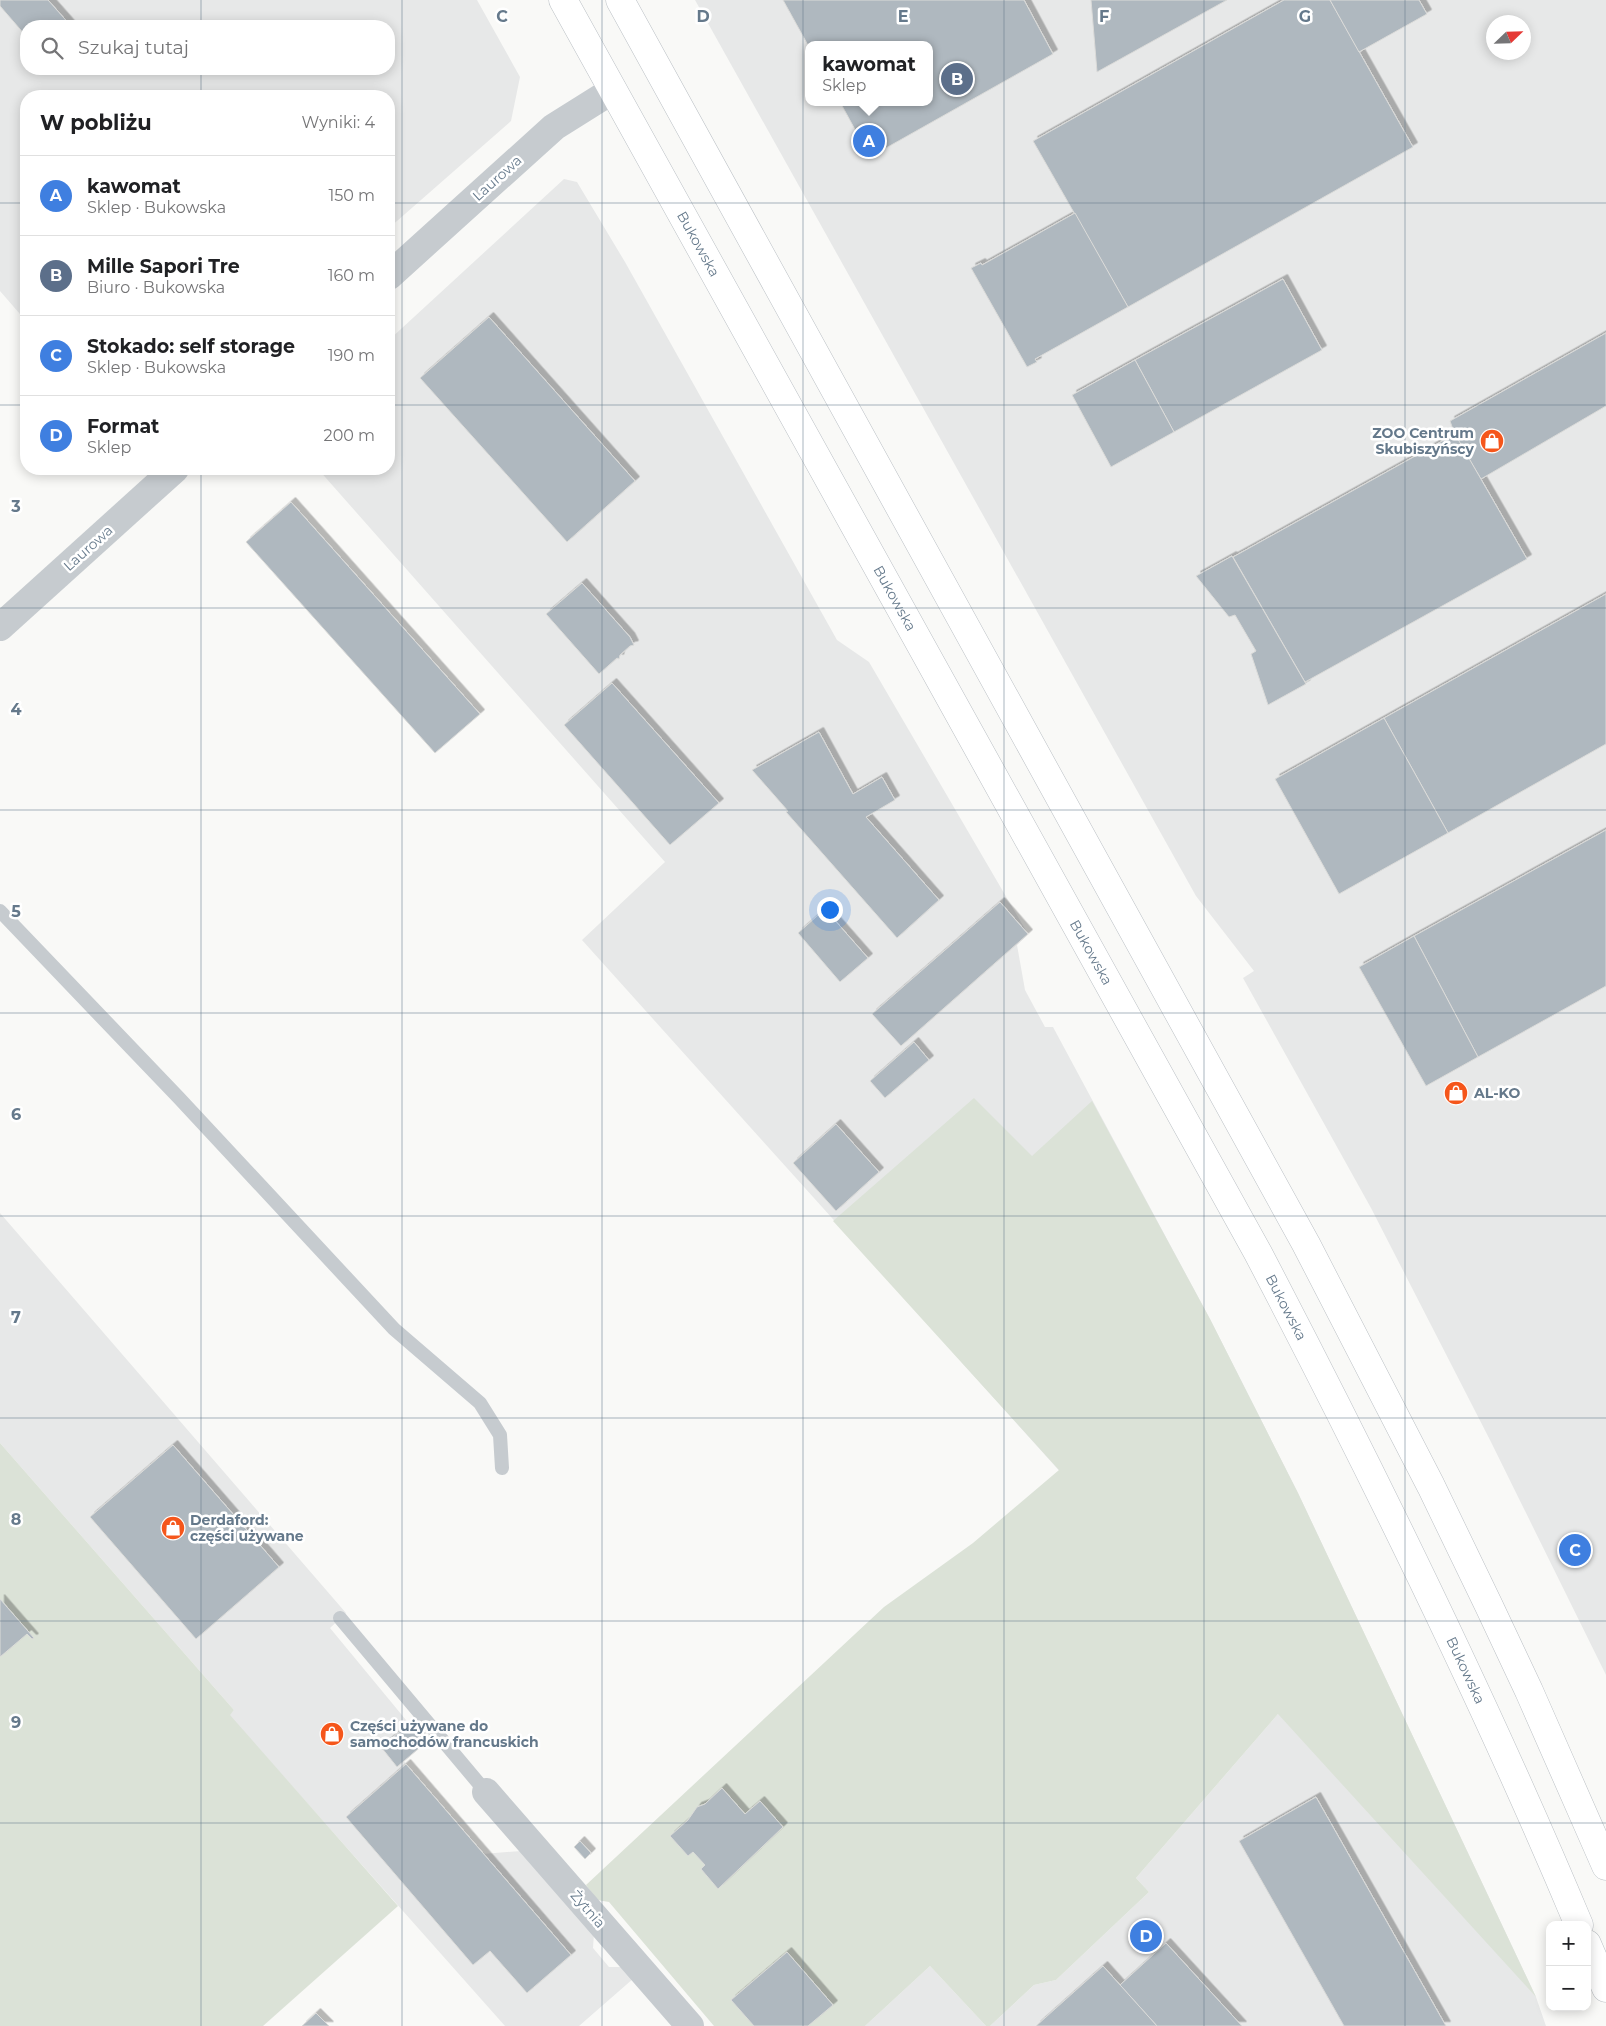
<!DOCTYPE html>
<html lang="pl">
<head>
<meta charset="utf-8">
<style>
	body { margin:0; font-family:Montserrat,sans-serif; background:#f6f6f6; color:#202124 }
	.controls { position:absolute; right:15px; bottom:15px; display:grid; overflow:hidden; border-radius:10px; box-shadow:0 2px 12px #0003 }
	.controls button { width:45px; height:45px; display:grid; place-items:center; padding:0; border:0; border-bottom:1px solid #e0e0e0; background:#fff; color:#202124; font:25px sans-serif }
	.compass { position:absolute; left:1486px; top:15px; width:45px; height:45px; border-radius:50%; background:#fff; box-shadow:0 2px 12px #0003; rotate:67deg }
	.you { position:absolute; left:829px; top:909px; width:18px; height:18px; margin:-12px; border:4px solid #fff; border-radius:50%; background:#1a73e8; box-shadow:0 0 0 8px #1a73e833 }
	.badge { display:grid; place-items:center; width:32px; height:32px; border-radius:50%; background:#2563eb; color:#fff; font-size:16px; font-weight:700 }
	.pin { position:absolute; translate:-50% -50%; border:2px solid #fff; box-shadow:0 1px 5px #0006 }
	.popup { position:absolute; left:805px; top:41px; width:128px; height:65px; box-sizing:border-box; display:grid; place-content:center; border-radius:10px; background:#fff; filter:drop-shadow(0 1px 4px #0005); font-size:16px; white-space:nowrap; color:#757577 }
	.popup b { font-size:19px; color:#202124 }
	.popup::after { content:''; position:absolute; left:50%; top:100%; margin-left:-10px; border:10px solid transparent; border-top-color:#fff }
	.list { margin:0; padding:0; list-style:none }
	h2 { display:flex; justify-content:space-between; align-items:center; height:65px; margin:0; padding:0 20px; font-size:21px }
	h2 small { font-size:16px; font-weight:400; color:#757577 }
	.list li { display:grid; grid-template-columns:32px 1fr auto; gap:15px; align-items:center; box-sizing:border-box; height:80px; padding:0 20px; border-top:1px solid #e0e0e0 }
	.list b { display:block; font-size:19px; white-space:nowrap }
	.list p { margin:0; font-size:16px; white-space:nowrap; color:#757577 }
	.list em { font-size:16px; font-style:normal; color:#757577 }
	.icon { flex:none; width:28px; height:28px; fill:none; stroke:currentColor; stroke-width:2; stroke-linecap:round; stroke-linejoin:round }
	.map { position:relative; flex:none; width:1606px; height:2026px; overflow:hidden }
	.search { position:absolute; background:#fff; box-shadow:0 2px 12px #0003; left:20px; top:20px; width:375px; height:55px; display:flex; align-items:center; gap:12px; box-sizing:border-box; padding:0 18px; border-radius:20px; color:#757577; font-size:19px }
	.panel { position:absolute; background:#fff; box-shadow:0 2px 12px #0003; left:20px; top:90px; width:375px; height:385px; border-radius:20px }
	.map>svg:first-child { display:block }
</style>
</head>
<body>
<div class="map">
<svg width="1606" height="2026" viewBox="0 0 1606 2026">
	<defs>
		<filter id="shadow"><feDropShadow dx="4.5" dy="-4.5" stdDeviation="0" flood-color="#0004"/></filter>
	</defs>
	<rect width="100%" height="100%" fill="#f9f9f7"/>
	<!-- built -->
	<g fill="#e7e8e8" fill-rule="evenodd">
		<path d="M0,0H477L520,77L511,121L389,228V96H26V321L0,291ZM26,26H389V69H26Z"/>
		<path d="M695,0H1606V1675L1491,1442L1371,1208L1243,978L1254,971L1196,896ZM1494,22H1524V52H1494ZM809,45H929V102H809Z"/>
		<polygon points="564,179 577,182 625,262 837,640 869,662 1028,934 1017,945 1025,990 1045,1027 1053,1027 1210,1319 1298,1493 1536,1997 1546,2026 990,2026 1034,1985 1056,1980 1149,1892 1136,1878 1278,1714 582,940 665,862 318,469 389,469 389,340"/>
		<polygon points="0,1213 346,1613 330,1628 425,1743 404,1761 406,1764 483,1854 521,1851 594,1933 593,1948 609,1967 624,1967 634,1978 579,2026 505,2026 229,1715 234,1710 0,1443"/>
		<polygon points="930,1966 986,2026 865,2026"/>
	</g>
	<!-- green -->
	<g fill="#dbe2d7">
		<polygon points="974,1098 1032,1156 1092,1101 1210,1319 1298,1493 1536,1997 1278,1714 1136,1878 1149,1892 1056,1980 1034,1985 990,2026 986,2026 930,1966 865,2026 714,2026 609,1902 597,1900 586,1885 884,1607 973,1543 1059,1470 833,1221"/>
		<polygon points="0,1443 234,1710 230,1715 398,1906 263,2026 0,2026"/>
	</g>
	<!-- building -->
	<g fill="#afb8bf" stroke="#dbdbd9" filter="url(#shadow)">
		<polygon points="0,0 48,0 71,26 26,26 26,36 0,6"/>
		<polygon points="783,0 1024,0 1053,54 870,157 840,102 929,102 929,45 809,45 809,47"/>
		<polygon points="1091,0 1227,0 1097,72"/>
		<polygon points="1284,0 1330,0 1413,147 1128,307 1033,141"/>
		<polygon points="1330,0 1419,0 1427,14 1359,52"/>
		<polygon points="1075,213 1128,307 1035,359 1037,362 1027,367 971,268 981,263 982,265"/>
		<polygon points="1283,279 1322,350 1174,432 1135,360"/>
		<polygon points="489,317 635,481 567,542 420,378"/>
		<polygon points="1606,333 1606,406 1481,479 1455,435 1450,421"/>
		<polygon points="1135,360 1174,432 1111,467 1072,395"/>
		<polygon points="1455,434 1527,559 1305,682 1233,557"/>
		<polygon points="291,502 480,714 435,753 246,542"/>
		<polygon points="1232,556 1306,684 1268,705 1251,654 1256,651 1235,615 1229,617 1196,576"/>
		<polygon points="582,583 630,637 634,645 630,646 620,655 619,659 617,658 599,674 546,614"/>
		<polygon points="1606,594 1606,744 1448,833 1384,718"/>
		<polygon points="612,683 719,803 670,845 564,725"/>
		<polygon points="1384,718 1448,833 1339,894 1275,779"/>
		<polygon points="819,732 853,794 882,777 895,800 866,817 939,900 897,938 786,812 788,811 752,770"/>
		<polygon points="1606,830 1606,986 1478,1057 1414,936"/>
		<polygon points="1000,902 1028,934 901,1046 872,1014"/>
		<polygon points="825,909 868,958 840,982 798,933"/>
		<polygon points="1414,936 1478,1057 1426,1086 1359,967"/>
		<polygon points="914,1042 929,1060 885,1098 870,1081"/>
		<polygon points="836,1124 879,1172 836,1211 793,1163"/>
		<polygon points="173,1445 279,1567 196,1639 90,1517"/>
		<polygon points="0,1599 34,1638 32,1639 27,1634 0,1657"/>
		<polygon points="409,1724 425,1743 397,1767 381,1747"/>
		<polygon points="406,1764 571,1955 527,1993 490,1951 473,1965 346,1817"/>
		<polygon points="722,1788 745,1814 760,1801 783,1827 718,1889 701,1869 705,1865 693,1852 688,1856 670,1836 688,1820 697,1807 705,1804"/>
		<polygon points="1316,1797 1446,2026 1344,2026 1239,1841"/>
		<polygon points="580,1841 591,1853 585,1859 574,1847"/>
		<polygon points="1166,1943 1242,2026 1157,2026 1120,1985"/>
		<polygon points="787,1952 833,2005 808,2026 754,2026 731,2000"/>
		<polygon points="1103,1966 1157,2026 1036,2026"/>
		<polygon points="316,2013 329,2026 302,2026"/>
	</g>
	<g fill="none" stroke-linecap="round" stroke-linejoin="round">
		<!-- secondary casing -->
		<g stroke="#bbc0c5" stroke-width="29">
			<g id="secondary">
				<path id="s1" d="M563,0L1258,1253C1373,1473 1483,1696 1579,1925"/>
				<polyline points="620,0 1306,1244 1431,1486 1489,1606 1529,1691 1606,1866"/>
				<polyline points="1587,1944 1606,1988"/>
			</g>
		</g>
		<!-- service -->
		<g stroke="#c6cbcf" stroke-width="14">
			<polyline points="0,911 179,1098 394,1329 480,1403 500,1435 502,1468"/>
			<polyline points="340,1618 486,1792"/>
		</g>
		<!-- minor -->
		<g stroke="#c6cbcf" stroke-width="28">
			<polyline points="389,276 554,127 613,90"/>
			<polyline points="0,627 175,469"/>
			<polyline points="486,1792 690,2026"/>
		</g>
		<!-- secondary -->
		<use href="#secondary" stroke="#fff" stroke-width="28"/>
	</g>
	<!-- grid -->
	<path fill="none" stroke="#65798b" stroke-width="1" stroke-opacity="0.55" d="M201,0V26M402,0V2026M602,0V2026M803,0V2026M1004,0V2026M1204,0V2026M1405,0V2026M201,69V96M0,203H26M389,203H1606M0,405H26M389,405H1606M201,469V2026M0,608H1606M0,810H1606M0,1013H1606M0,1216H1606M0,1418H1606M0,1621H1606M0,1823H1606"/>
	<!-- icons -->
	<defs>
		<g id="shop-disc" transform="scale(1.25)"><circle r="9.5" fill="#f5561b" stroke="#fff"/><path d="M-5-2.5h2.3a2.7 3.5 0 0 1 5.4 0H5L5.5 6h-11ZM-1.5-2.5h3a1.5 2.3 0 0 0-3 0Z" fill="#fff"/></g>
	</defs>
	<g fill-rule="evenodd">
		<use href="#shop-disc" x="1492" y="441"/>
		<use href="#shop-disc" x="1456" y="1093"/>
		<use href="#shop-disc" x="173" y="1528"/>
		<use href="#shop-disc" x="332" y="1734"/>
	</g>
	<g text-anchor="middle" stroke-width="5" stroke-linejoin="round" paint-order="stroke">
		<!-- street labels -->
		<g font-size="14" fill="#65798b" stroke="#fff">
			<text transform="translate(497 178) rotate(-42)" y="5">Laurowa</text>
			<text dy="5" stroke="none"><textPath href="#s1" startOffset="279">Bukowska</textPath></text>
			<text transform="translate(88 548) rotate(-42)" y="5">Laurowa</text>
			<text dy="5" stroke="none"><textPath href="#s1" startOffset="684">Bukowska</textPath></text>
			<text dy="5" stroke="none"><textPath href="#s1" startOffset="1089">Bukowska</textPath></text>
			<text dy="5" stroke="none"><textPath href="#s1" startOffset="1494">Bukowska</textPath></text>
			<text dy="5" stroke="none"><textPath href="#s1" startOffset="1899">Bukowska</textPath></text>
			<text transform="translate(588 1909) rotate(49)" y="5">Żytnia</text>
		</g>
		<!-- poi labels -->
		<g font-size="14" font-weight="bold" fill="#65798b" stroke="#fff" text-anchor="start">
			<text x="1474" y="438" text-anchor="end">ZOO Centrum<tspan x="1474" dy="16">Skubiszyńscy</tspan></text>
			<text x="1474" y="1098">AL-KO</text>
			<text x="190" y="1525">Derdaford:<tspan x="190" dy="16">części używane</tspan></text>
			<text x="350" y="1731">Części używane do<tspan x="350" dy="16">samochodów francuskich</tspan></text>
		</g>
	</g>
	<g font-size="16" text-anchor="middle" font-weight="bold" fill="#65798b" stroke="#fff" stroke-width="5" stroke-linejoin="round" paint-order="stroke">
		<text x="502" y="22">C</text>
		<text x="703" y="22">D</text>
		<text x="903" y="22">E</text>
		<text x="1104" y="22">F</text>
		<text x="1305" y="22">G</text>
		<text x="16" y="512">3</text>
		<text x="16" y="715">4</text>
		<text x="16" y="917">5</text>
		<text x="16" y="1120">6</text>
		<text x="16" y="1323">7</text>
		<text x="16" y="1525">8</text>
		<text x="16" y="1728">9</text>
	</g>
</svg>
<div class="controls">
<button>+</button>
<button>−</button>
</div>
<svg class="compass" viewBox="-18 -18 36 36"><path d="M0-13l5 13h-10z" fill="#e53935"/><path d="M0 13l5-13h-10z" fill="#757577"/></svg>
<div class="you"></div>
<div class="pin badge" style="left:869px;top:141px;background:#3f7fe0">A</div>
<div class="popup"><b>kawomat</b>Sklep</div>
<div class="pin badge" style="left:957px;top:79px;background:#5c6f8a">B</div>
<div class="pin badge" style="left:1575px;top:1550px;background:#3f7fe0">C</div>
<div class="pin badge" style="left:1146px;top:1936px;background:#3f7fe0">D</div>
<div class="search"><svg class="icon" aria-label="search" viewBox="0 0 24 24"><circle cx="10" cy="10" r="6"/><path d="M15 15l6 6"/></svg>Szukaj tutaj</div>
<section class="panel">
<h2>W pobliżu<small>Wyniki: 4</small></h2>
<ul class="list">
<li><span class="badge" style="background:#3f7fe0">A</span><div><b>kawomat</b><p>Sklep · Bukowska</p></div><em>150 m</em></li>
<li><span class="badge" style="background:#5c6f8a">B</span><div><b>Mille Sapori Tre</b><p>Biuro · Bukowska</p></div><em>160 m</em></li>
<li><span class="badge" style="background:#3f7fe0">C</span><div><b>Stokado: self storage</b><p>Sklep · Bukowska</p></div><em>190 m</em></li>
<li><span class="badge" style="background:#3f7fe0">D</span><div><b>Format</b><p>Sklep</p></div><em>200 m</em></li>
</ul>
</section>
</div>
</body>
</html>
